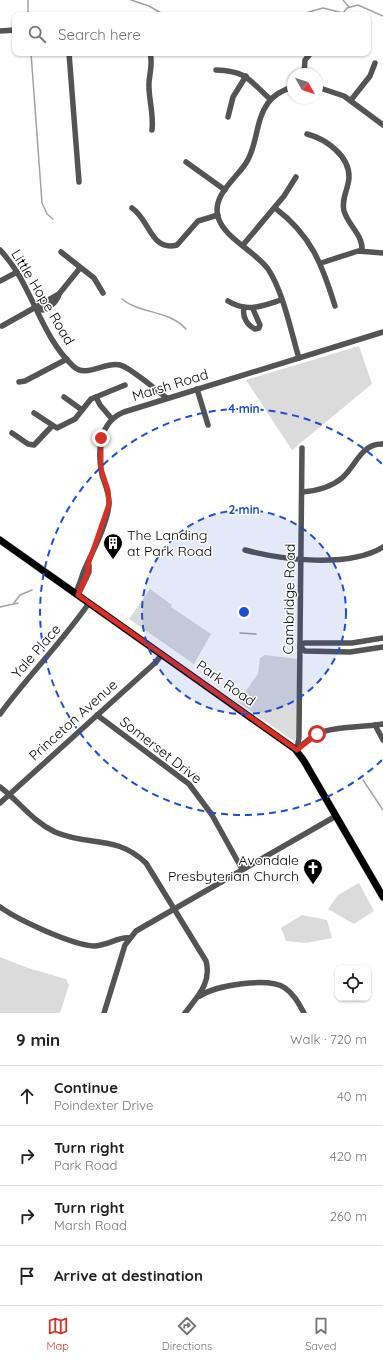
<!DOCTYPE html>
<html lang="en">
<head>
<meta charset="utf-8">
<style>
	body { margin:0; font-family:Quicksand,sans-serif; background:#f6f6f6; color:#202124 }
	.controls { position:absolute; right:12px; bottom:12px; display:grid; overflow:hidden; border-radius:8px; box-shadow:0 1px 3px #0004 }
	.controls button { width:36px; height:36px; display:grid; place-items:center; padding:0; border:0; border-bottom:1px solid #e0e0e0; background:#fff; color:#202124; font:20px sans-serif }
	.compass { position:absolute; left:287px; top:68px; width:36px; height:36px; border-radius:50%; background:#fff; box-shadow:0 1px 3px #0004; rotate:129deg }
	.stop { position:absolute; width:12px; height:12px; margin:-9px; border:3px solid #d93025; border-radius:50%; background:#fff }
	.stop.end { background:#d93025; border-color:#fff; box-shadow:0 1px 4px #0008 }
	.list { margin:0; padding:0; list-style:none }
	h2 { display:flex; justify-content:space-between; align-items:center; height:52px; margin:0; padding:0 16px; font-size:17px }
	h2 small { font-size:13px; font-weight:400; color:#757577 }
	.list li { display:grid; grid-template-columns:26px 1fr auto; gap:12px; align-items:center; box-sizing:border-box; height:60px; padding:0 16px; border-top:1px solid #e0e0e0 }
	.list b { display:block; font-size:15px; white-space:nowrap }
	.list p { margin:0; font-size:13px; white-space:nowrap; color:#757577 }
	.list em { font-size:13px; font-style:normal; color:#757577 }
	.icon { flex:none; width:22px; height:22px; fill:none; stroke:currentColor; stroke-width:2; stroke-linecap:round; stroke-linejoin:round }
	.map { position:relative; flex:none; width:383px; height:1013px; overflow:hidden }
	.search { position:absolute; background:#fff; box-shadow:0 1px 3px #0004; left:12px; right:12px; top:12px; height:44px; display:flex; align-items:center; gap:10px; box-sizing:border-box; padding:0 14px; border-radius:8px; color:#757577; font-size:15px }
	.sheet { height:292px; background:#fff }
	nav { display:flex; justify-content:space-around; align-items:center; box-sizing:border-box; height:56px; border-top:1px solid #e0e0e0; background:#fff; font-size:11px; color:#757577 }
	nav a { display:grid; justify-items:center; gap:2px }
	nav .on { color:#d93025 }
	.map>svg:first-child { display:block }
</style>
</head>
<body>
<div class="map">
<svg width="383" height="1013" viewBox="0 0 383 1013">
	<rect width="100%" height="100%" fill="#fff"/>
	<!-- green -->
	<g fill="#dbdbdb">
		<polygon points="359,346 372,384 292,450 246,380"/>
		<polygon points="150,589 172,605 171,607 211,634 194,664 129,619"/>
		<polygon points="265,655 297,659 297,736 294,741 238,702 258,674 260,658"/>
		<polygon points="359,883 374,911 354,924 328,909 338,895"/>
		<polygon points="302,915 327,920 332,938 306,943 286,941 281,928"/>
		<polygon points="0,957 28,968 66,979 69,985 60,1013 0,1013"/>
	</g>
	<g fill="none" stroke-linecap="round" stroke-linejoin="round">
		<!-- stream -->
		<g stroke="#a2a2a2" stroke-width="1.5">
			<polyline points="28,0 28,15"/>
			<polyline points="131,0 149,6 161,13 172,15"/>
			<polyline points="343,0 349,7"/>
			<polyline points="298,15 323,8 343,13 347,8 358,5 383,16"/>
			<polyline points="31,53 42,203 47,214 53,219"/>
			<path d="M122,299C140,314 169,310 186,329"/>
			<polyline points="14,603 20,595 32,590"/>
			<polyline points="0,607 18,603"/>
			<polyline points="240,633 256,634"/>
			<polyline points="363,780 383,810"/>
		</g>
		<!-- major casing -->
		<g stroke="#dbdbdb" stroke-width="8">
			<polyline id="major" points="0,540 295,749 304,761 383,897"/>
		</g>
		<!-- minor -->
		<g stroke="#545454" stroke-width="5.5">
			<polyline points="0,31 15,30"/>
			<polyline points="69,53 79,182"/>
			<path d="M150,53C153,63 150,71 149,82C148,98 154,113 152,130"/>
			<path d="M216,70C247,71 249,80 270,99"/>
			<polyline points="304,74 305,60 311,53"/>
			<path d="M293,87C283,90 274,94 268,103C255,120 258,145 246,163C236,179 212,195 218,217C224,238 255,251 268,269C283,291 291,332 299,358"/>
			<polyline points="317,87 344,96 383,125"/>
			<polyline points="351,100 370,76 375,63"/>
			<polyline points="228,117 233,97 246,76"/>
			<path d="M307,134C326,139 350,156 349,178C348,190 341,199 344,211C348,225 363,235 362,250"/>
			<polyline points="186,162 225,190"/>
			<path d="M132,208C150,220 151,252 177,245L198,221L218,215"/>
			<path d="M275,208C311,235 322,264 335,306"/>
			<polyline points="243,245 284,196 296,177"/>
			<path d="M0,250C32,283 39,334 73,366C86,379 105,361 120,365C130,367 157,391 167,398"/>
			<polyline points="61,252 94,278 103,293"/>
			<polyline points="321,263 358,251 383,253"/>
			<polyline points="0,281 17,272"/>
			<polyline points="59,294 80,268"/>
			<path d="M228,301C247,313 262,306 281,300"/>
			<path d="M244,307C242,317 247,325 255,329L259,328L260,325L253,309"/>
			<path d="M2,326L59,294C57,303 50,306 43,310L35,308"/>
			<polyline points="19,382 25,381 67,359"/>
			<polyline points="197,389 208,425"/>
			<polyline points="64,397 82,410"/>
			<polyline points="96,397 100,405 112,419"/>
			<polyline points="34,413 57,428 75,419 91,399 125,385"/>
			<polyline points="12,433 28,444 34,445 52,426"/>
			<path d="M302,492C317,491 330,488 342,478C356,466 361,443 383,444"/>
			<path d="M245,550C282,560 349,568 383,547"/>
			<path d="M75,593C79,587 81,580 83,573C92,552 106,528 109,505C110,494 105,485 102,475C97,451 99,422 124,412L383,332"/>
			<polyline points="78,595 89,572 89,565"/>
			<polyline points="383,638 352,643 304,643 300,647 305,651 350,652 383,647"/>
			<path d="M0,714C28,676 62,642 89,603"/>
			<polyline points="97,715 189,784 212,815 242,869"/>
			<polyline points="375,725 383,740"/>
			<polyline points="297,750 299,737 302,448"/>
			<path d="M297,750C324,721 348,730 383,724"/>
			<path d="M0,787C19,801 32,821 55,832C90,847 115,834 146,863L206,961C212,983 197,997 185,1013"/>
			<polyline points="0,803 156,662 162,654"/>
			<path d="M0,907C18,920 72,945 94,946C107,946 120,936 129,938"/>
			<path d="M200,996C215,985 269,977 285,988C294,994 299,1004 304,1013"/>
			<polyline points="104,1013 125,945 136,931 336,816"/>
		</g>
		<!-- major -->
		<use href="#major" stroke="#000" stroke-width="7"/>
	</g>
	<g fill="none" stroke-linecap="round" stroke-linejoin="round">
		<!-- route -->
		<polyline stroke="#d93025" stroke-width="5" points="101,438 101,469 108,490 109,504 88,565 88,572 78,595 297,750 317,734"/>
	</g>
	<!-- distance rings -->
	<circle cx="244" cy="612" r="102" fill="#1d4ed8" fill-opacity=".12"/>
	<g fill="none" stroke="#1d4ed8" stroke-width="2" stroke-dasharray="7 5">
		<circle cx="244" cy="612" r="102"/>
		<path d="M382 760A203 203 0 1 1 382 464"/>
	</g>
	<!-- icons -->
	<defs>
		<g id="building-pin" transform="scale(1)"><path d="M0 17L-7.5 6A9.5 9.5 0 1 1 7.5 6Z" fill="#000" stroke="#fff"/><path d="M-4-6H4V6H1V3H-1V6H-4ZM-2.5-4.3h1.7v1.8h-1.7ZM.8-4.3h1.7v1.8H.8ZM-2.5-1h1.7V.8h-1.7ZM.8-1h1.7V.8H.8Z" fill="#fff"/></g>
		<g id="church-pin" transform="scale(1)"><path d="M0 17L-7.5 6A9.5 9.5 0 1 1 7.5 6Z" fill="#000" stroke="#fff"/><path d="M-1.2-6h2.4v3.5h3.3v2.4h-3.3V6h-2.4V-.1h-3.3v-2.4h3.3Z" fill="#fff"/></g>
	</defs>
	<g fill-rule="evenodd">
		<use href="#building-pin" x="113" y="543"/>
		<use href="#church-pin" x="313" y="868"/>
	</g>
	<g text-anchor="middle" stroke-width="3" stroke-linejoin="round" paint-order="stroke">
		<!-- street labels -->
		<g font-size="14" fill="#000" stroke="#fff">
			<text transform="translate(43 297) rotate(59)" y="5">Little Hope Road</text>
			<text transform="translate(170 385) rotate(-17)" y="5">Marsh Road</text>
			<text transform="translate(289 599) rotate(-89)" y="5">Cambridge Road</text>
			<text transform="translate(36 651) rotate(-49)" y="5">Yale Place</text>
			<text transform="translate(226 683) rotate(35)" y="5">Park Road</text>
			<text transform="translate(73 720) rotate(-42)" y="5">Princeton Avenue</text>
			<text transform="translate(161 750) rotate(38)" y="5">Somerset Drive</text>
		</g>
		<!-- poi labels -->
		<g font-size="14" fill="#000" stroke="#fff" text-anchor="start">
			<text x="127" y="540">The Landing<tspan x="127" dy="16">at Park Road</tspan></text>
			<text x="299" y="865" text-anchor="end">Avondale<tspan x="299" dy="16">Presbyterian Church</tspan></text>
		</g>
	</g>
	<circle cx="244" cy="612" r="6" fill="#1d4ed8" stroke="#fff" stroke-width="2"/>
	<g font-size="12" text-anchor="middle" font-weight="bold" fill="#1d4ed8" stroke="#fff" stroke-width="3" stroke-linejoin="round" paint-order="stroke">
		<text x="244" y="413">4 min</text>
		<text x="244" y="514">2 min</text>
	</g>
</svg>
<div class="controls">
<button><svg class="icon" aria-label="locate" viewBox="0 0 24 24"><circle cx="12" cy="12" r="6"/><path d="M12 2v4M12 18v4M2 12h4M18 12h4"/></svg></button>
</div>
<svg class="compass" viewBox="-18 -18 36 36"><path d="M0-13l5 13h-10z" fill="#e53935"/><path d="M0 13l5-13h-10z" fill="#757577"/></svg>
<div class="stop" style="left:317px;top:734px"></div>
<div class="stop end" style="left:101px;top:438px"></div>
<div class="search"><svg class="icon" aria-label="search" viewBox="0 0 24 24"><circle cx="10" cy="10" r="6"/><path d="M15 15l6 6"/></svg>Search here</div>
</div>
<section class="sheet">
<h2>9 min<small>Walk · 720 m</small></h2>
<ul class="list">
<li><svg class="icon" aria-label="ahead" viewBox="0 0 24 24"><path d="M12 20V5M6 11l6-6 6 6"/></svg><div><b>Continue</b><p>Poindexter Drive</p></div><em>40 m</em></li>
<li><svg class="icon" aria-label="right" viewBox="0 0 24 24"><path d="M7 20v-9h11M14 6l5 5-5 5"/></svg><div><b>Turn right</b><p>Park Road</p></div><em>420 m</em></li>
<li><svg class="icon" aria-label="right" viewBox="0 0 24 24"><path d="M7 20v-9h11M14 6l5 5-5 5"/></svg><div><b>Turn right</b><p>Marsh Road</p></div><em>260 m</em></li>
<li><svg class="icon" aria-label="arrive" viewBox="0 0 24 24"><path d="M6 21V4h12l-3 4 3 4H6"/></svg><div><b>Arrive at destination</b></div></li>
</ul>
</section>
<nav>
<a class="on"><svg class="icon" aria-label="map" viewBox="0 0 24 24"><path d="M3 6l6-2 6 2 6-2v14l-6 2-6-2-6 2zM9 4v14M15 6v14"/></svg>Map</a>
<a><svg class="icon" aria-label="directions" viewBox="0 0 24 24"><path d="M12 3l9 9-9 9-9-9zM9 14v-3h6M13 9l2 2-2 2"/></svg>Directions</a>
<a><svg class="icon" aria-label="saved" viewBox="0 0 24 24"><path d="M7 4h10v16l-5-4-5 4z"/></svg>Saved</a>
</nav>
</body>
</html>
